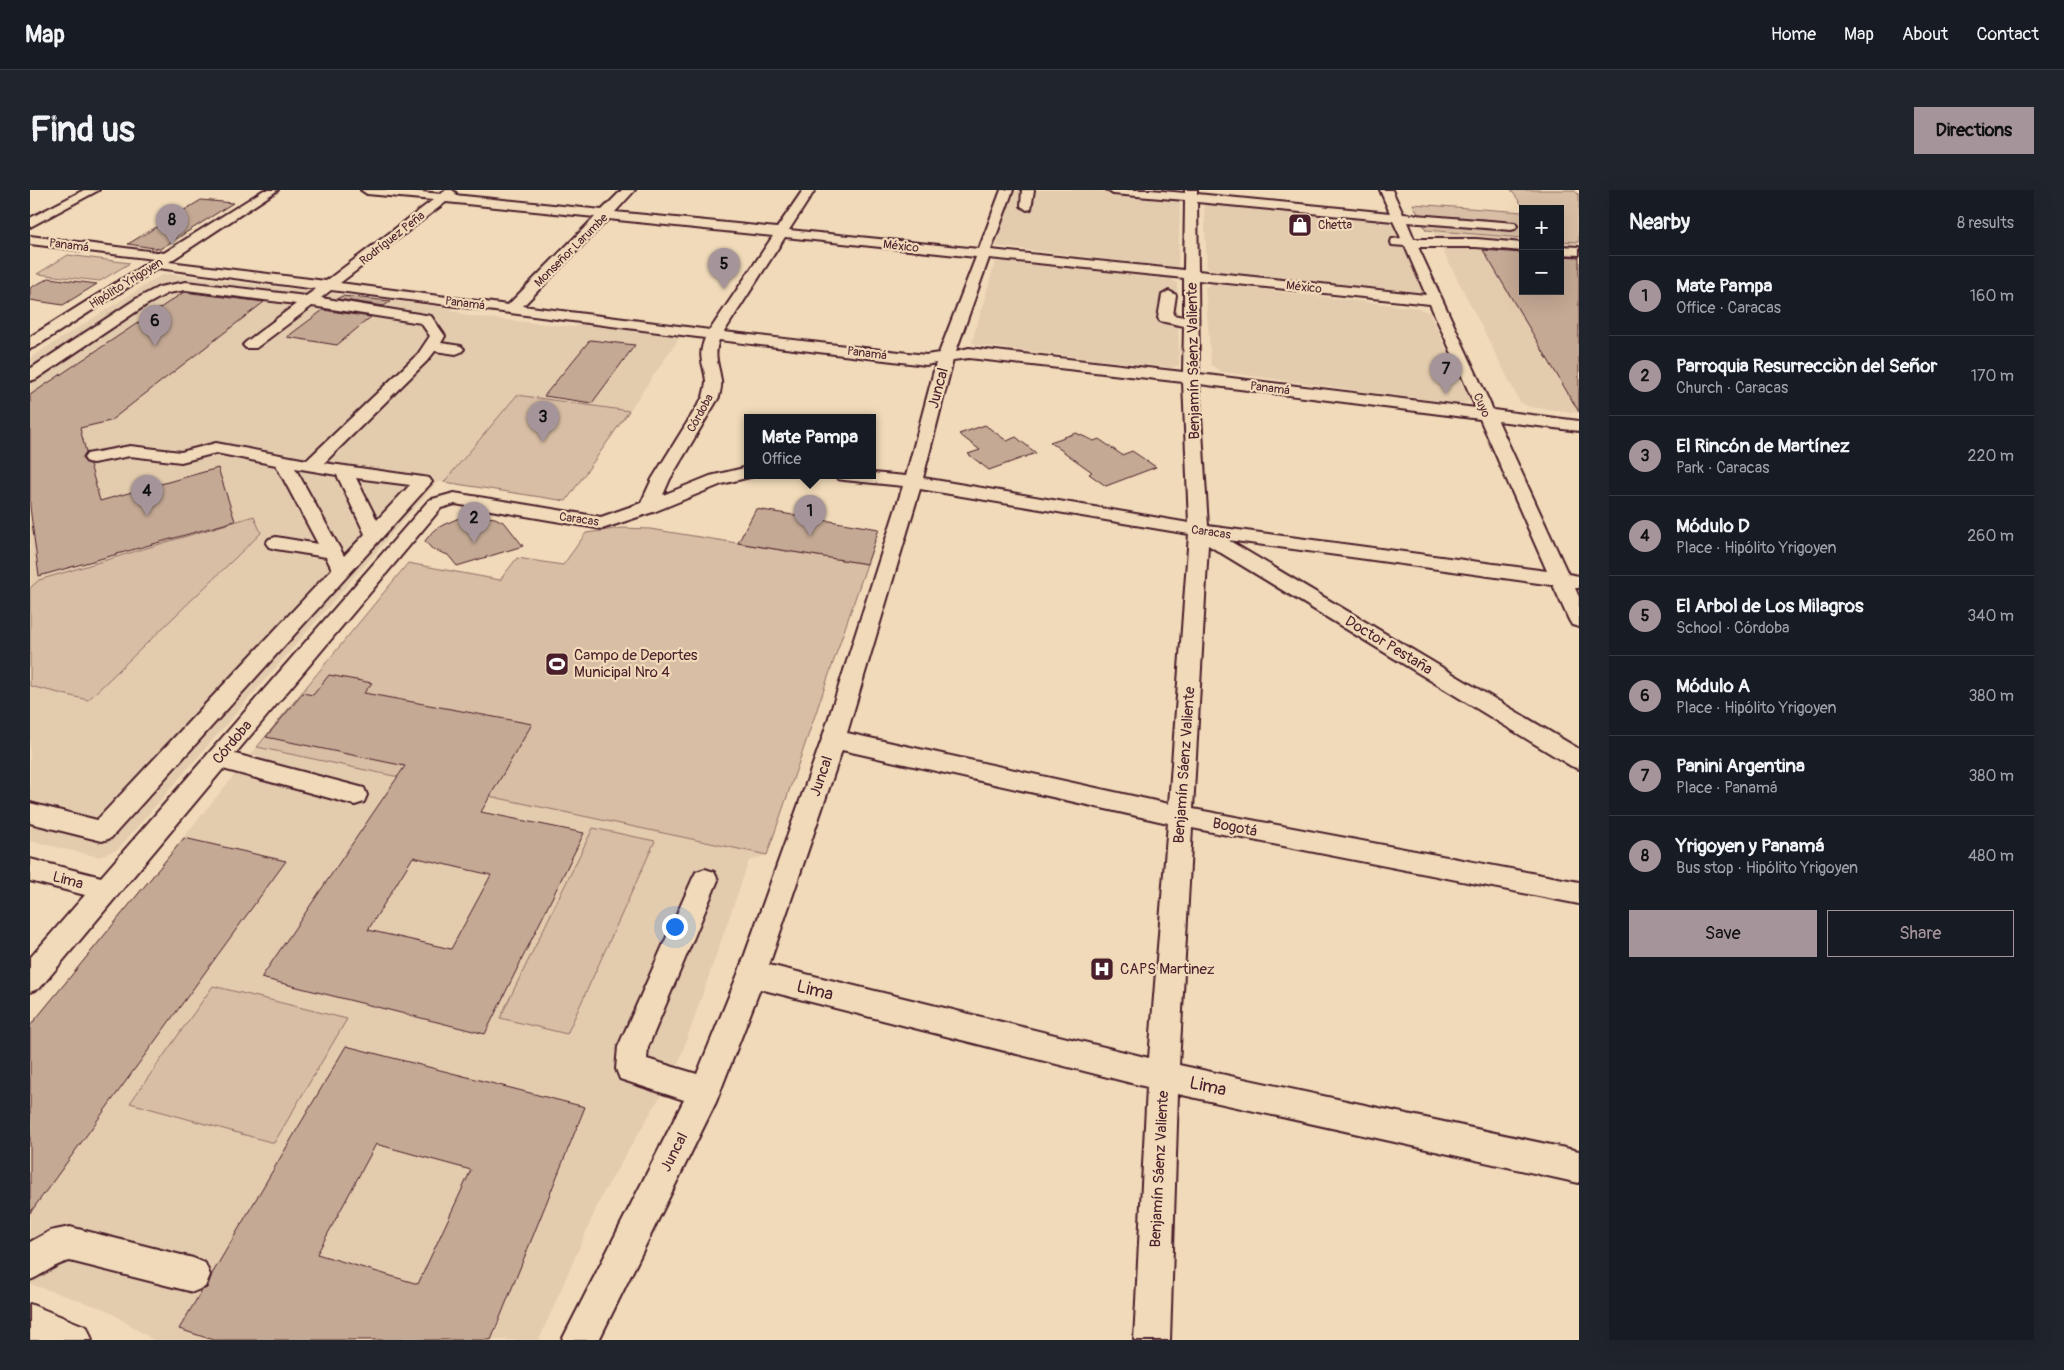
<!DOCTYPE html>
<html lang="en">
<head>
<meta charset="utf-8">
<style>
	body { margin:0; font-family:Pangolin,sans-serif; background:#20242c; color:#f1f3f6 }
	.controls { position:absolute; right:15px; top:15px; display:grid; overflow:hidden; border-radius:0px; box-shadow:0 5px 20px #0002 }
	.controls button { width:45px; height:45px; display:grid; place-items:center; padding:0; border:0; border-bottom:1px solid #363941; background:#171b24; color:#f1f3f6; font:25px sans-serif }
	.you { position:absolute; left:644px; top:736px; width:18px; height:18px; margin:-12px; border:4px solid #fff; border-radius:50%; background:#1a73e8; box-shadow:0 0 0 8px #1a73e833 }
	.badge { display:grid; place-items:center; width:32px; height:32px; border-radius:50%; background:#a6949b; color:#111; font-size:16px; font-weight:700 }
	.pin { position:absolute; translate:-50% -41px; filter:drop-shadow(0 1px 2px #0008) }
	.pin::after { content:''; position:absolute; top:26px; width:18px; height:15px; background:inherit; clip-path:polygon(0 0,100% 0,50% 100%) }
	.popup { position:absolute; left:714px; top:224px; width:132px; height:65px; box-sizing:border-box; display:grid; place-content:center; border-radius:0px; background:#171b24; filter:drop-shadow(0 1px 4px #0005); font-size:16px; white-space:nowrap; color:#9ea1a6 }
	.popup b { font-size:19px; color:#f1f3f6 }
	.popup::after { content:''; position:absolute; left:50%; top:100%; margin-left:-10px; border:10px solid transparent; border-top-color:#171b24 }
	.list { margin:0; padding:0; list-style:none }
	h2 { display:flex; justify-content:space-between; align-items:center; height:65px; margin:0; padding:0 20px; font-size:21px }
	h2 small { font-size:16px; font-weight:400; color:#9ea1a6 }
	.list li { display:grid; grid-template-columns:32px 1fr auto; gap:15px; align-items:center; box-sizing:border-box; height:80px; padding:0 20px; border-top:1px solid #363941 }
	.list b { display:block; font-size:19px; white-space:nowrap }
	.list p { margin:0; font-size:16px; white-space:nowrap; color:#9ea1a6 }
	.list em { font-size:16px; font-style:normal; color:#9ea1a6 }
	.actions { display:flex; gap:10px; padding:15px 20px }
	.actions a { flex:1; padding:11px 0; border:1px solid #a6949b; border-radius:0px; text-align:center; font-size:18px; color:#a6949b }
	.actions .main { background:#a6949b; color:#111 }
	.map { position:relative; flex:none; width:1549px; height:1150px; overflow:hidden; border-radius:0px }
	header { display:flex; align-items:center; gap:30px; box-sizing:border-box; height:70px; padding:0 25px; background:#171b24; border-bottom:1px solid #363941 }
	header strong { font-size:24px }
	nav { display:flex; gap:28px; margin-inline-start:auto; font-size:18px }
	.intro { display:flex; align-items:center; justify-content:space-between; box-sizing:border-box; height:120px; padding:0 30px }
	h1 { margin:0; font-size:35px }
	.button { padding:12px 22px; border-radius:0px; background:#a6949b; color:#111; font-size:18px; font-weight:700 }
	main { display:flex; gap:30px; padding:0 30px }
	aside { flex:1; background:#171b24; border-radius:0px; box-shadow:0 5px 20px #0002 }
	.map>svg:first-child { display:block }
</style>
</head>
<body>
<header>
<strong>Map</strong>
<nav><a>Home</a><a>Map</a><a>About</a><a>Contact</a></nav>
</header>
<div class="intro"><h1>Find us</h1><a class="button">Directions</a></div>
<main>
<div class="map">
<svg width="1549" height="1150" viewBox="0 0 1549 1150">
	<rect width="100%" height="100%" fill="#f0dab9"/>
	<filter id="ink" filterUnits="userSpaceOnUse"><feTurbulence type="fractalNoise" baseFrequency=".02" numOctaves="2"/><feDisplacementMap in="SourceGraphic" scale="10" xChannelSelector="R" yChannelSelector="G"/><feConvolveMatrix kernelMatrix="1 2 1 2 8 2 1 2 1" color-interpolation-filters="sRGB"/></filter>
	<g filter="url(#ink)">
		<!-- built -->
		<g fill="#e3cbae">
			<polygon points="981,0 1058,0 1141,8 1150,12 1148,76 1142,77 965,56"/>
			<polygon points="1180,13 1355,29 1364,33 1395,100 1390,102 1184,81 1177,78 1174,15"/>
			<polygon points="1403,41 1493,48 1493,101 1530,101 1530,51 1549,52 1549,223 1500,217 1490,212"/>
			<polygon points="970,71 1141,89 1147,93 1149,175 1142,178 946,155 942,152 965,73"/>
			<polygon points="139,84 420,118 421,120 438,126 545,137 548,134 650,147 599,221 487,205 414,292 407,292 88,659 69,667 0,651 0,168 130,86"/>
			<polygon points="1183,94 1388,118 1400,123 1440,211 1430,214 1192,182 1181,175 1175,97"/>
			<polygon points="227,557 737,665 719,671 646,880 572,1005 509,1150 123,1150 77,1120 0,1094 0,836"/>
		</g>
		<!-- green -->
		<g fill="#d8bea4" stroke="#916e68">
			<polygon points="1481,0 1544,0 1549,5 1549,52 1530,51 1530,19 1495,19"/>
			<polygon points="1383,14 1493,22 1493,48 1396,40"/>
			<polygon points="38,65 100,73 70,91 7,84"/>
			<polygon points="487,205 599,221 536,311 414,292"/>
			<polygon points="224,326 231,343 58,510 0,496 0,398 9,390"/>
			<polygon points="592,338 620,339 837,374 737,665 227,557 378,373 470,390 487,368 533,375 556,343"/>
			<polygon points="563,638 625,651 537,844 470,828"/>
			<polygon points="183,796 317,829 244,953 100,913"/>
		</g>
		<!-- building -->
		<g fill="#c4a994" stroke="#4a1f2b" fill-rule="evenodd">
			<polygon points="171,10 203,13 130,59 98,54"/>
			<polygon points="1453,60 1493,63 1493,101 1530,101 1530,66 1549,67 1549,222"/>
			<polygon points="19,88 67,94 33,115 0,110 0,98"/>
			<polygon points="154,102 234,112 80,231 50,238 56,262 52,268 56,273 60,274 70,311 188,278 205,331 9,386 0,317 0,205"/>
			<polygon points="312,106 361,111 354,116 307,109"/>
			<polygon points="293,120 341,127 307,155 257,147"/>
			<polygon points="560,150 605,155 562,213 514,206"/>
			<polygon points="955,235 977,251 986,247 1006,263 959,280 938,264 950,260 929,244"/>
			<polygon points="1046,243 1064,251 1069,249 1092,265 1102,261 1126,277 1076,296 1059,284 1062,282 1020,252"/>
			<polygon points="726,319 849,339 837,374 708,353"/>
			<polygon points="442,325 465,328 475,333 493,356 427,376 418,365 402,359 395,351 403,341 413,335 429,328"/>
			<path d="M299,485L342,493L334,503L502,534L451,622L554,643L455,844L231,788L375,576L236,547L273,503L283,505ZM383,667L461,685L421,759L338,740Z"/>
			<polygon points="154,648 256,671 0,1023 0,836"/>
			<path d="M316,856L555,917L461,1150H183L149,1139L172,1100L177,1098L182,1084ZM346,954L441,980L388,1094L287,1064Z"/>
		</g>
		<g fill="none" stroke-linecap="round" stroke-linejoin="round">
			<!-- minor casing -->
			<g stroke="#4a1f2b" stroke-width="4">
				<g id="minor">
					<polygon points="54,0 69,0 0,37 0,28"/>
					<path d="M234,0H248L139,72L296,91L403,10L337,4L331,0H372L411,4L416,0H422L426,3L424,5L572,20L592,0H605L585,22L747,38L773,0H785L759,40L949,59L971,0H983L961,60L1154,80L1155,10L1083,4L1077,0H1121L1155,3V0H1167V4L1360,23L1350,0H1362L1373,24L1485,33L1487,36L1485,39L1481,40L1377,32L1384,49H1446L1493,53V61L1446,57H1388L1463,220L1549,231V241L1468,231L1538,384L1549,386V398H1545L1549,407V437L1542,435L1539,430L1523,395L1198,350L1549,559V579L1541,576L1178,355L1163,619L1549,692V714L1162,638L1149,875L1549,961V993L1148,904L1140,1150H1104L1117,897L730,799L686,912L569,1150H532L654,910L590,889L586,879L588,857L662,690L666,682L675,679L684,682L688,690L618,857L617,869L667,884L708,784L792,549L873,296L814,290L808,289L805,285H842V283L876,286L906,173L896,175L689,150C683,166 689,175 691,191C692,196 690,202 689,207L640,289L633,305L680,286L718,277V285L724,286L692,294L626,321L572,339L425,314L411,318L205,564L334,598L337,605L334,612L325,615L193,579L10,798L0,802V768L55,705L0,691V669L71,687L399,310L424,303L571,327L611,313L622,289L673,207C674,202 676,196 676,191C674,172 667,169 675,148L301,100L291,108L401,126L415,146L411,153L431,156L434,159L431,162L426,164L405,161L398,170L294,273L393,287L399,288L402,292L81,648L72,651L0,633V613L67,630L302,379L296,367L246,359L239,357L236,353L239,349L246,347L288,354L246,275L186,263L151,272L100,266L63,273L57,272L54,268L57,264L100,256L151,262L186,253L277,270L388,164L400,146L391,133L282,116L226,158H216L213,155L216,152L266,114L156,100L138,103L116,115L6,189L0,191V179L106,109L129,97L156,92L276,106L286,99L128,78L5,157L0,159V147L124,69L0,54V46L134,63ZM416,12L565,27L478,115L310,93ZM1167,12L1363,31L1371,48L1362,49L1361,52L1362,55L1375,56L1396,105L1168,81ZM578,29L743,46L680,140L493,116ZM755,47L946,67L909,163L896,165L694,142ZM959,68L1154,88V127L1143,125L1146,105L1139,101L1132,105L1128,128L1130,131L1154,136L1153,182L939,158L926,161ZM1168,90L1400,114L1446,218L1169,184ZM939,168L1153,192L1159,333L893,288L923,170ZM1169,194L1450,229L1517,381L1178,336ZM265,278L307,285L335,344L314,366ZM326,288L380,295L347,330ZM890,299L1159,344L1139,614L817,543ZM812,560L1138,633L1119,868L739,775Z"/>
					<polygon points="992,0 1004,0 1001,19 997,20 991,16"/>
					<polygon points="1530,56 1549,57 1549,65 1530,64"/>
					<path d="M40,1037L163,1068L175,1073L180,1085L175,1097L163,1102L40,1071C24,1074 15,1084 0,1090V1052L20,1041Z"/>
					<polygon points="0,1114 57,1137 62,1150 0,1150"/>
				</g>
			</g>
			<!-- minor -->
			<use href="#minor" fill="#f0dab9" fill-rule="evenodd"/>
		</g>
	</g>
	<!-- icons -->
	<defs>
		<g id="shop-square" transform="scale(1.25)"><rect x="-9" y="-9" width="18" height="18" rx="4" fill="#4a1f2b" stroke="#f0dab9"/><path d="M-5-2.5h2.3a2.7 3.5 0 0 1 5.4 0H5L5.5 6h-11ZM-1.5-2.5h3a1.5 2.3 0 0 0-3 0Z" fill="#fff"/></g>
		<g id="stadium-square" transform="scale(1.25)"><rect x="-9" y="-9" width="18" height="18" rx="4" fill="#4a1f2b" stroke="#f0dab9"/><path d="M0-5a6.5 5 0 1 0 0 10a6.5 5 0 1 0 0-10ZM-3.5-1.8h7v3.6h-7Z" fill="#fff"/></g>
		<g id="hospital-square" transform="scale(1.25)"><rect x="-9" y="-9" width="18" height="18" rx="4" fill="#4a1f2b" stroke="#f0dab9"/><path d="M-5-5h3v3.5h4V-5h3V5h-3V1.5h-4V5h-3Z" fill="#fff"/></g>
	</defs>
	<g fill-rule="evenodd">
		<use href="#shop-square" x="1270" y="35"/>
		<use href="#stadium-square" x="527" y="474"/>
		<use href="#hospital-square" x="1072" y="779"/>
	</g>
	<g text-anchor="middle" stroke-width="4.5" stroke-linejoin="round" paint-order="stroke">
		<!-- far-poi labels -->
		<g font-size="12" fill="#4a1f2b" stroke="#f0dab9" text-anchor="start">
			<text x="1288" y="39">Chetta</text>
		</g>
		<!-- far-street labels -->
		<g font-size="12" fill="#4a1f2b" stroke="#f0dab9">
			<text transform="translate(362 48) rotate(-38)" y="4">Rodríguez Peña</text>
			<text transform="translate(39 55) rotate(7)" y="4">Panamá</text>
			<text transform="translate(871 56) rotate(6)" y="4">México</text>
			<text transform="translate(541 60) rotate(-45)" y="4">Monseñor Larumbe</text>
			<text transform="translate(96 93) rotate(-32)" y="4">Hipólito Yrigoyen</text>
			<text transform="translate(1274 97) rotate(6)" y="4">México</text>
			<text transform="translate(435 113) rotate(7)" y="4">Panamá</text>
			<text transform="translate(837 163) rotate(7)" y="4">Panamá</text>
			<text transform="translate(1240 198) rotate(7)" y="4">Panamá</text>
			<text transform="translate(1452 215) rotate(66)" y="4">Cuyo</text>
			<text transform="translate(670 223) rotate(-61)" y="4">Córdoba</text>
			<text transform="translate(549 329) rotate(8)" y="4">Caracas</text>
			<text transform="translate(1181 342) rotate(8)" y="4">Caracas</text>
		</g>
		<!-- street labels -->
		<g font-size="15" fill="#4a1f2b" stroke="#f0dab9">
			<text transform="translate(1163 171) rotate(-91)" y="5">Benjamín Sáenz Valiente</text>
			<text transform="translate(908 198) rotate(-75)" y="5">Juncal</text>
			<text transform="translate(1359 455) rotate(31)" y="5">Doctor Pestaña</text>
			<text transform="translate(202 552) rotate(-50)" y="5">Córdoba</text>
			<text transform="translate(1154 575) rotate(-86)" y="5">Benjamín Sáenz Valiente</text>
			<text transform="translate(791 586) rotate(-71)" y="5">Juncal</text>
			<text transform="translate(1205 637) rotate(11)" y="5">Bogotá</text>
			<text transform="translate(38 690) rotate(15)" y="5">Lima</text>
			<text transform="translate(644 962) rotate(-63)" y="5">Juncal</text>
			<text transform="translate(1129 979) rotate(-87)" y="5">Benjamín Sáenz Valiente</text>
		</g>
		<!-- poi labels -->
		<g font-size="15" fill="#4a1f2b" stroke="#f0dab9" text-anchor="start">
			<text x="544" y="470">Campo de Deportes<tspan x="544" dy="17">Municipal Nro 4</tspan></text>
			<text x="1090" y="784">CAPS Martinez</text>
		</g>
		<!-- near-street labels -->
		<g font-size="18" fill="#4a1f2b" stroke="#f0dab9">
			<text transform="translate(785 800) rotate(14)" y="6">Lima</text>
			<text transform="translate(1178 896) rotate(12)" y="6">Lima</text>
		</g>
	</g>
</svg>
<div class="controls">
<button>+</button>
<button>−</button>
</div>
<div class="you"></div>
<div class="pin badge" style="left:780px;top:346px">1</div>
<div class="popup"><b>Mate Pampa</b>Office</div>
<div class="pin badge" style="left:444px;top:353px">2</div>
<div class="pin badge" style="left:513px;top:252px">3</div>
<div class="pin badge" style="left:117px;top:326px">4</div>
<div class="pin badge" style="left:694px;top:99px">5</div>
<div class="pin badge" style="left:125px;top:156px">6</div>
<div class="pin badge" style="left:1416px;top:204px">7</div>
<div class="pin badge" style="left:142px;top:55px">8</div>
</div>
<aside>
<h2>Nearby<small>8 results</small></h2>
<ul class="list">
<li><span class="badge">1</span><div><b>Mate Pampa</b><p>Office · Caracas</p></div><em>160 m</em></li>
<li><span class="badge">2</span><div><b>Parroquia Resurrecciòn del Señor</b><p>Church · Caracas</p></div><em>170 m</em></li>
<li><span class="badge">3</span><div><b>El Rincón de Martínez</b><p>Park · Caracas</p></div><em>220 m</em></li>
<li><span class="badge">4</span><div><b>Módulo D</b><p>Place · Hipólito Yrigoyen</p></div><em>260 m</em></li>
<li><span class="badge">5</span><div><b>El Arbol de Los Milagros</b><p>School · Córdoba</p></div><em>340 m</em></li>
<li><span class="badge">6</span><div><b>Módulo A</b><p>Place · Hipólito Yrigoyen</p></div><em>380 m</em></li>
<li><span class="badge">7</span><div><b>Panini Argentina</b><p>Place · Panamá</p></div><em>380 m</em></li>
<li><span class="badge">8</span><div><b>Yrigoyen y Panamá</b><p>Bus stop · Hipólito Yrigoyen</p></div><em>480 m</em></li>
</ul>
<div class="actions"><a class="main">Save</a><a>Share</a></div>
</aside>
</main>
</body>
</html>
